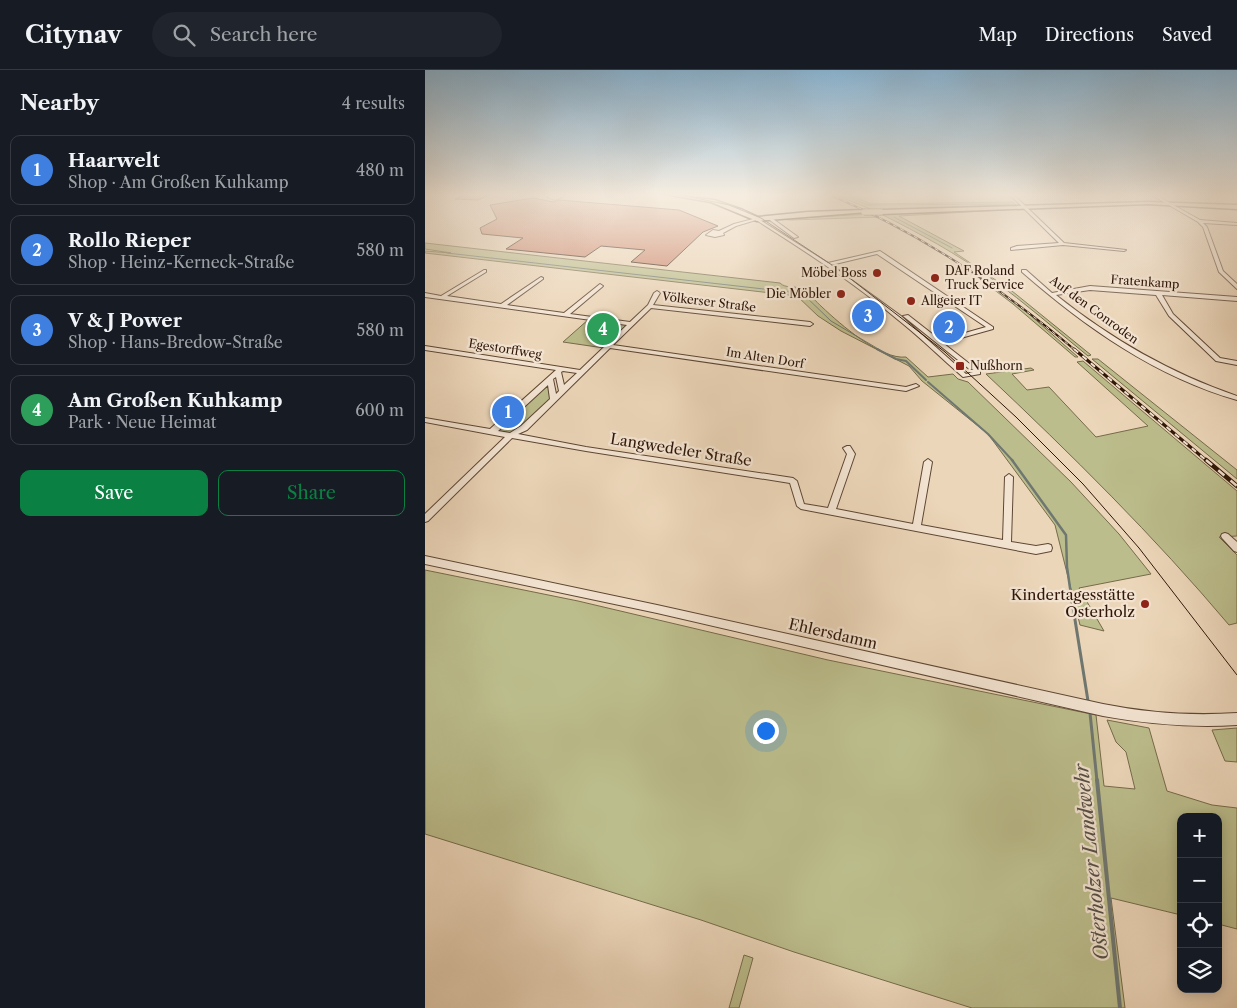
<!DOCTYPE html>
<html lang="en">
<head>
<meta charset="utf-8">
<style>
	body { margin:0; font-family:"Libre Caslon Text",serif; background:#20242c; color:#f1f3f6 }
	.controls { position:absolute; right:15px; bottom:15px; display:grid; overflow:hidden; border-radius:10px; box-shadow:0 2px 12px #0003 }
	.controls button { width:45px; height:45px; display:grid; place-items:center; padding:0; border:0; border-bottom:1px solid #363941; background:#171b24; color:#f1f3f6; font:25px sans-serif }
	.you { position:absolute; left:340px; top:660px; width:18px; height:18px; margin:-12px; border:4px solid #fff; border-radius:50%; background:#1a73e8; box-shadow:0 0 0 8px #1a73e833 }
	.badge { display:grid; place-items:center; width:32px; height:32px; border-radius:50%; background:#0b8043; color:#fff; font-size:16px; font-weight:700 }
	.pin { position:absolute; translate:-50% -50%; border:2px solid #fff; box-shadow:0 1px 5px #0006 }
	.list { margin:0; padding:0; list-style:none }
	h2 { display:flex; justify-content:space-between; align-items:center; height:65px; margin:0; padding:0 20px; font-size:21px }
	h2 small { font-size:16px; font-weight:400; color:#9ea1a6 }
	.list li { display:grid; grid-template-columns:32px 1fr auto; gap:15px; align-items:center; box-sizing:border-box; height:70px; margin:0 10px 10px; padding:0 10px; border:1px solid #363941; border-radius:10px }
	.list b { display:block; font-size:19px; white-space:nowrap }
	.list p { margin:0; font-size:16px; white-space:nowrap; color:#9ea1a6 }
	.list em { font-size:16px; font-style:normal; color:#9ea1a6 }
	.actions { display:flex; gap:10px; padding:15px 20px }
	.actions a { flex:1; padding:11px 0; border:1px solid #0b8043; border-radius:10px; text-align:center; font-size:18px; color:#0b8043 }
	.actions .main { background:#0b8043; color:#fff }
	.icon { flex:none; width:28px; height:28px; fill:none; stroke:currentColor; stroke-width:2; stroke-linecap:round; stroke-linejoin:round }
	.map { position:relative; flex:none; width:812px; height:938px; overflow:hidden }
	header { display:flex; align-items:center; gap:30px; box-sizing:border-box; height:70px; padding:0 25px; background:#171b24; border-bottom:1px solid #363941 }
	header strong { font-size:24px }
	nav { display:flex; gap:28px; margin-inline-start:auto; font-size:18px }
	.search { width:350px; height:45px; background:#20242c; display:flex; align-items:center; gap:12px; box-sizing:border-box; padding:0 18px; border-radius:28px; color:#9ea1a6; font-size:19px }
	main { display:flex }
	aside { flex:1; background:#171b24 }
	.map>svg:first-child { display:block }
</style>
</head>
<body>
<header>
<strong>Citynav</strong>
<div class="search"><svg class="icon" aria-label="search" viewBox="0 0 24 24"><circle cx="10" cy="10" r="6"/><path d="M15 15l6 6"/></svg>Search here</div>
<nav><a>Map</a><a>Directions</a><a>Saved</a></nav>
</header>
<main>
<aside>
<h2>Nearby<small>4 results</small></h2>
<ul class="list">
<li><span class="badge" style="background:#3f7fe0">1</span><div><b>Haarwelt</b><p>Shop · Am Großen Kuhkamp</p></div><em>480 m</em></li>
<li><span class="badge" style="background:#3f7fe0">2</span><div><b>Rollo Rieper</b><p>Shop · Heinz-Kerneck-Straße</p></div><em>580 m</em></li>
<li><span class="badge" style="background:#3f7fe0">3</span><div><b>V &amp; J Power</b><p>Shop · Hans-Bredow-Straße</p></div><em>580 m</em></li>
<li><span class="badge" style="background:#2e9e5b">4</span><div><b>Am Großen Kuhkamp</b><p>Park · Neue Heimat</p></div><em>600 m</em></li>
</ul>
<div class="actions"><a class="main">Save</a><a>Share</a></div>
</aside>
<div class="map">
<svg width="812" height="938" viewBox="0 0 812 938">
	<rect width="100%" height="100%" fill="#ecd6b9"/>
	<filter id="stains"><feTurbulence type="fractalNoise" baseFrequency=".004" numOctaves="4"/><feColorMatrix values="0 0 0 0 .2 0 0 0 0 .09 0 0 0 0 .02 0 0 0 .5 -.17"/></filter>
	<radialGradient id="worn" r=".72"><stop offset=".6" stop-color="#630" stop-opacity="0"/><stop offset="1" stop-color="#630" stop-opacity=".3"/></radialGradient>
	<!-- green -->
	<g fill="#bcbd8c" stroke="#766a4a">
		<polygon points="408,124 422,124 446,134 588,132 591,135 448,140"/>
		<path d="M594,139L474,146L539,181L529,182L587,221L666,285L663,286C631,260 600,233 567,209C532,184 494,163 456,144Z"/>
		<polygon points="447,144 454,147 365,150 355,149"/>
		<path d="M0,173L355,213C361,219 369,215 376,219C384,222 391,232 397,237C415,254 456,290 481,287L503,307L528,304L533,309L543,312L646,412L694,464L726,504L654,518L679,561L655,555L630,455L563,364L497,311L484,296L416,261L393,246L372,226L0,183V181L26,183L0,179Z"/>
		<polygon points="555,209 562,212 604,244 653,287 650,287 588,234"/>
		<polygon points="164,249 203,255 179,278 138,272"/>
		<polygon points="667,289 673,289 812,400 812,409"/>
		<path d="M658,291L812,421V466L794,467L812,485V553L804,555C729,466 646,384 561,304L606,298L609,300L587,304L602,320L624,317L671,367L723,356L652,292Z"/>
		<polygon points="123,313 125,329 101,353 86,363 73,361"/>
		<polygon points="0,500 153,531 403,590 671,645 679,716 710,719 701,682 691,672 682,650 724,658 742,721 787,735 812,738 812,859 793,854 793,747 756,747 756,845 686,828 700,938 547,938 369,882 276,850 0,764"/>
		<polygon points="812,658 812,692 800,691 787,660"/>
		<polygon points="319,885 328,888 314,938 304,938"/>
	</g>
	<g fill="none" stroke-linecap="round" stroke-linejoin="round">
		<!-- stream-far4 -->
		<g stroke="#6f7771" stroke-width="1">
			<polyline points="414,124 443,135 584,134"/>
			<polyline points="469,147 527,178"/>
			<polyline points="22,183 365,222"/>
			<polyline points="377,223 406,251 455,280"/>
		</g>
		<!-- stream-far3 -->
		<g stroke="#6f7771" stroke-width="2">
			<polyline points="452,279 471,289 481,291 501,310"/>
			<polyline points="503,312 563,364 588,391"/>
		</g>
		<!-- stream-far2 -->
		<polyline stroke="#6f7771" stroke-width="2.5" points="587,390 641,465 642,497 647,532"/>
		<!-- stream-far1 -->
		<g stroke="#6f7771" stroke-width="3">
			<polyline points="647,531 663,631"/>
			<polyline points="665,643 672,711"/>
		</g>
		<!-- stream -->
		<polyline stroke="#6f7771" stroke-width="4" points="672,710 695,938"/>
	</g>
	<!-- building -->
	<g fill="#cb8469" stroke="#2f1608">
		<polygon points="42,124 66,124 53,130 30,129"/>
		<polygon points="108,128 129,132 134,130 254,140 293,156 278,162 242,196 206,192 220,180 176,176 160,187 81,179 98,168 57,164 55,158 72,149 65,135"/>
	</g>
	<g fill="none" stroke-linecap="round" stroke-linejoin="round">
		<!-- minor casing -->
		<g stroke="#5e4634" stroke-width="2">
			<g id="minor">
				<polygon points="130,124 139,126 130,130 122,127"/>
				<polygon points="584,124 588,124 639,173 701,180 699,181 638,175 586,180 586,178 592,176 634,173"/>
				<polygon points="725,124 729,124 775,150 812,153 812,155 778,153 782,157 798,201 812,214 812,219 794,202 778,157 773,152"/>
				<polygon points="342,146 344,146 373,167 369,168 342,148"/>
				<path d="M332,148L403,193L455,181L568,257V259L518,273L555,302V304L538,307C516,288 495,267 472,249C428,212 380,181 331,150L311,156L298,163L299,165L290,167L281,165L288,160L294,161L309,154ZM452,184L561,257L515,270L483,245L478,246L548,302L541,304L476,246L406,195Z"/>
				<path d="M59,200H61V202L22,226L76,234L116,207L118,208V209L82,235L139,243L175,214L178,216L177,217L145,244L205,252L223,235L229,223L232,221L235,223L228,235L385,252L388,254L385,256L226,238L188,275L481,317L491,314L494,316L481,321L185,278L102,360L93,364L161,377L368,408L372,411L379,434L403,438L422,384L418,378L422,376H425L430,384L411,439L488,454L499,392L503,389L507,392L496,455L578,470L580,407L584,404L588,407L586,472L611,476L623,474L626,475L627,478L626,481L611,484L376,439L372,436L365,413L161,381L87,368L3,451L0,452V444L80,367L0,352V348L65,359L131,300L0,280V276L155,300L202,255L0,227V223L16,226ZM138,301L152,303L139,315L136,302ZM131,307L134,321L131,324L128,309ZM123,315L125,329L96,356L85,363L73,361Z"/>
				<path d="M597,200H601L627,223L665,216L812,227V231L737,225L748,244L795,288L812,291V295L791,291L744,246L731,225L665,220L631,225C686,269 745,303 812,326V330C731,307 660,257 597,202Z"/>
				<polygon points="800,463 803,464 812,472 812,482 809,481 797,468 796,466 797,464"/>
				<path d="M0,486L232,535L678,634C723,643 767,646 812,643V655C767,658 723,654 678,646L232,543L0,494Z"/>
			</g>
		</g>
		<!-- major casing -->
		<g stroke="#2f1608" stroke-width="3">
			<g id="major">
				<polygon points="239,124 289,130 318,140 333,147 383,142 439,140 442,142 332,151 286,132"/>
				<polygon points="723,132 812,135 812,139 723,134 456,144 453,142 456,140"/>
			</g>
		</g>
		<!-- minor -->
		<use href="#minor" fill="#f3e4d2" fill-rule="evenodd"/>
		<!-- major -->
		<use href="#major" fill="#ecd6b9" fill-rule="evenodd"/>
		<!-- tram -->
		<polyline stroke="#2f1608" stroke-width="1" points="251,124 304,135 336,148 413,199 520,282 591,347 658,414 714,478 812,605"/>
		<!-- rail-far2 casing -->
		<g stroke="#2f1608" stroke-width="2">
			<path id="rail-far2" d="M403,124C497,164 572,215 650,280"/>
		</g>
		<!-- rail-far1 casing -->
		<g stroke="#2f1608" stroke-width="3">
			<polyline id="rail-far1" points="649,279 782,391"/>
		</g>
		<!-- rail casing -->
		<g stroke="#2f1608" stroke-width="4.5">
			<polyline id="rail" points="781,390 812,416"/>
		</g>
		<!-- rail-far2 -->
		<use href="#rail-far2" stroke="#f3e4d2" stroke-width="1" stroke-dasharray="4" stroke-linecap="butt"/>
		<!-- rail-far1 -->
		<use href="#rail-far1" stroke="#f3e4d2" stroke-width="2" stroke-dasharray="5.5" stroke-linecap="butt"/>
		<!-- rail -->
		<use href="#rail" stroke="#f3e4d2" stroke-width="2.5" stroke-dasharray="8" stroke-linecap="butt"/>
		<!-- major-bridge casing -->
		<g stroke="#2f1608" stroke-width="7" stroke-linecap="butt">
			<polyline id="major-bridge" points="439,142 456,142"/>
		</g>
		<!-- major-bridge -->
		<use href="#major-bridge" stroke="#ecd6b9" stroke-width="5.5"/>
	</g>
	<!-- sky -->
	<linearGradient id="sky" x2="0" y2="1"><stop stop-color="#89b5d4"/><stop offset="0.49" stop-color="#f6ede0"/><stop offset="1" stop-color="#f6ede0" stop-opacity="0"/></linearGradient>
	<rect width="812" height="255" fill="url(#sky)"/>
	<!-- markers -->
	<g fill="#8f2418" stroke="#f3e4d2" stroke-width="2">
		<circle cx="452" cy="203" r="5"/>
		<circle cx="510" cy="208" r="5"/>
		<circle cx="416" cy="224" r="5"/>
		<circle cx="486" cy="231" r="5"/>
		<rect x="530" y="291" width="10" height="10" rx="2.5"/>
		<circle cx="720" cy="534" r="5"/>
	</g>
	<g text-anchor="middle" stroke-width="4.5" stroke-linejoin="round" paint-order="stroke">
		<!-- far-poi labels -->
		<g font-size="12" fill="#2f1608" stroke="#f3e4d2" text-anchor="start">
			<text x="520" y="205">DAF Roland<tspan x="520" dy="14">Truck Service</tspan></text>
			<text x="442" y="207" text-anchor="end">Möbel Boss</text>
			<text x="406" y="228" text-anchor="end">Die Möbler</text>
			<text x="496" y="235">Allgeier IT</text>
			<text x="545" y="300">Nußhorn</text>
		</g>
		<!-- far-street labels -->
		<g font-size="12" fill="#2f1608" stroke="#f3e4d2">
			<text transform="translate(720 212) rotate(4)" y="4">Fratenkamp</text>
			<text transform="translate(284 232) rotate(7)" y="4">Völkerser Straße</text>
			<text transform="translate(669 240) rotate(36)" y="4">Auf den Conroden</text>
			<text transform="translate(80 279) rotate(9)" y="4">Egestorffweg</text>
			<text transform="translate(340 288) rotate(9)" y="4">Im Alten Dorf</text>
		</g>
		<!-- street labels -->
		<g font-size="15" fill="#2f1608" stroke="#f3e4d2">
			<text transform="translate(256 380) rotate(9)" y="5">Langwedeler Straße</text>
			<text transform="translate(408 564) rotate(13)" y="5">Ehlersdamm</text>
		</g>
		<!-- poi labels -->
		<g font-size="15" fill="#2f1608" stroke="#f3e4d2" text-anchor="end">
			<text x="710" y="530">Kindertagesstätte<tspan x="710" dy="17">Osterholz</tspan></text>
		</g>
		<!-- near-water labels -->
		<g font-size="19" font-style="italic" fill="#544e45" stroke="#f3e4d2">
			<text transform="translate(666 792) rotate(-96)" y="7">Osterholzer Landwehr</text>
		</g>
	</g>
	<rect width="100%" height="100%" filter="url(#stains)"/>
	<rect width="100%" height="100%" fill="url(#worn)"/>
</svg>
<div class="controls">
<button>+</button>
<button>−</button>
<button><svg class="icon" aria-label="locate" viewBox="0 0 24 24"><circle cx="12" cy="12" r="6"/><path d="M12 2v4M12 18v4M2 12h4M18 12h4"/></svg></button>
<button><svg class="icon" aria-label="layers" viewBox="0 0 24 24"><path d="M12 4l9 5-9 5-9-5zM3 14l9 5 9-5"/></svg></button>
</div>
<div class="you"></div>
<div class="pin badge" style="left:83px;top:342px;background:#3f7fe0">1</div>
<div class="pin badge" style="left:524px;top:257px;background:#3f7fe0">2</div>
<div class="pin badge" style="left:443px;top:246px;background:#3f7fe0">3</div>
<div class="pin badge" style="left:178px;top:259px;background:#2e9e5b">4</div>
</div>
</main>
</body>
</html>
